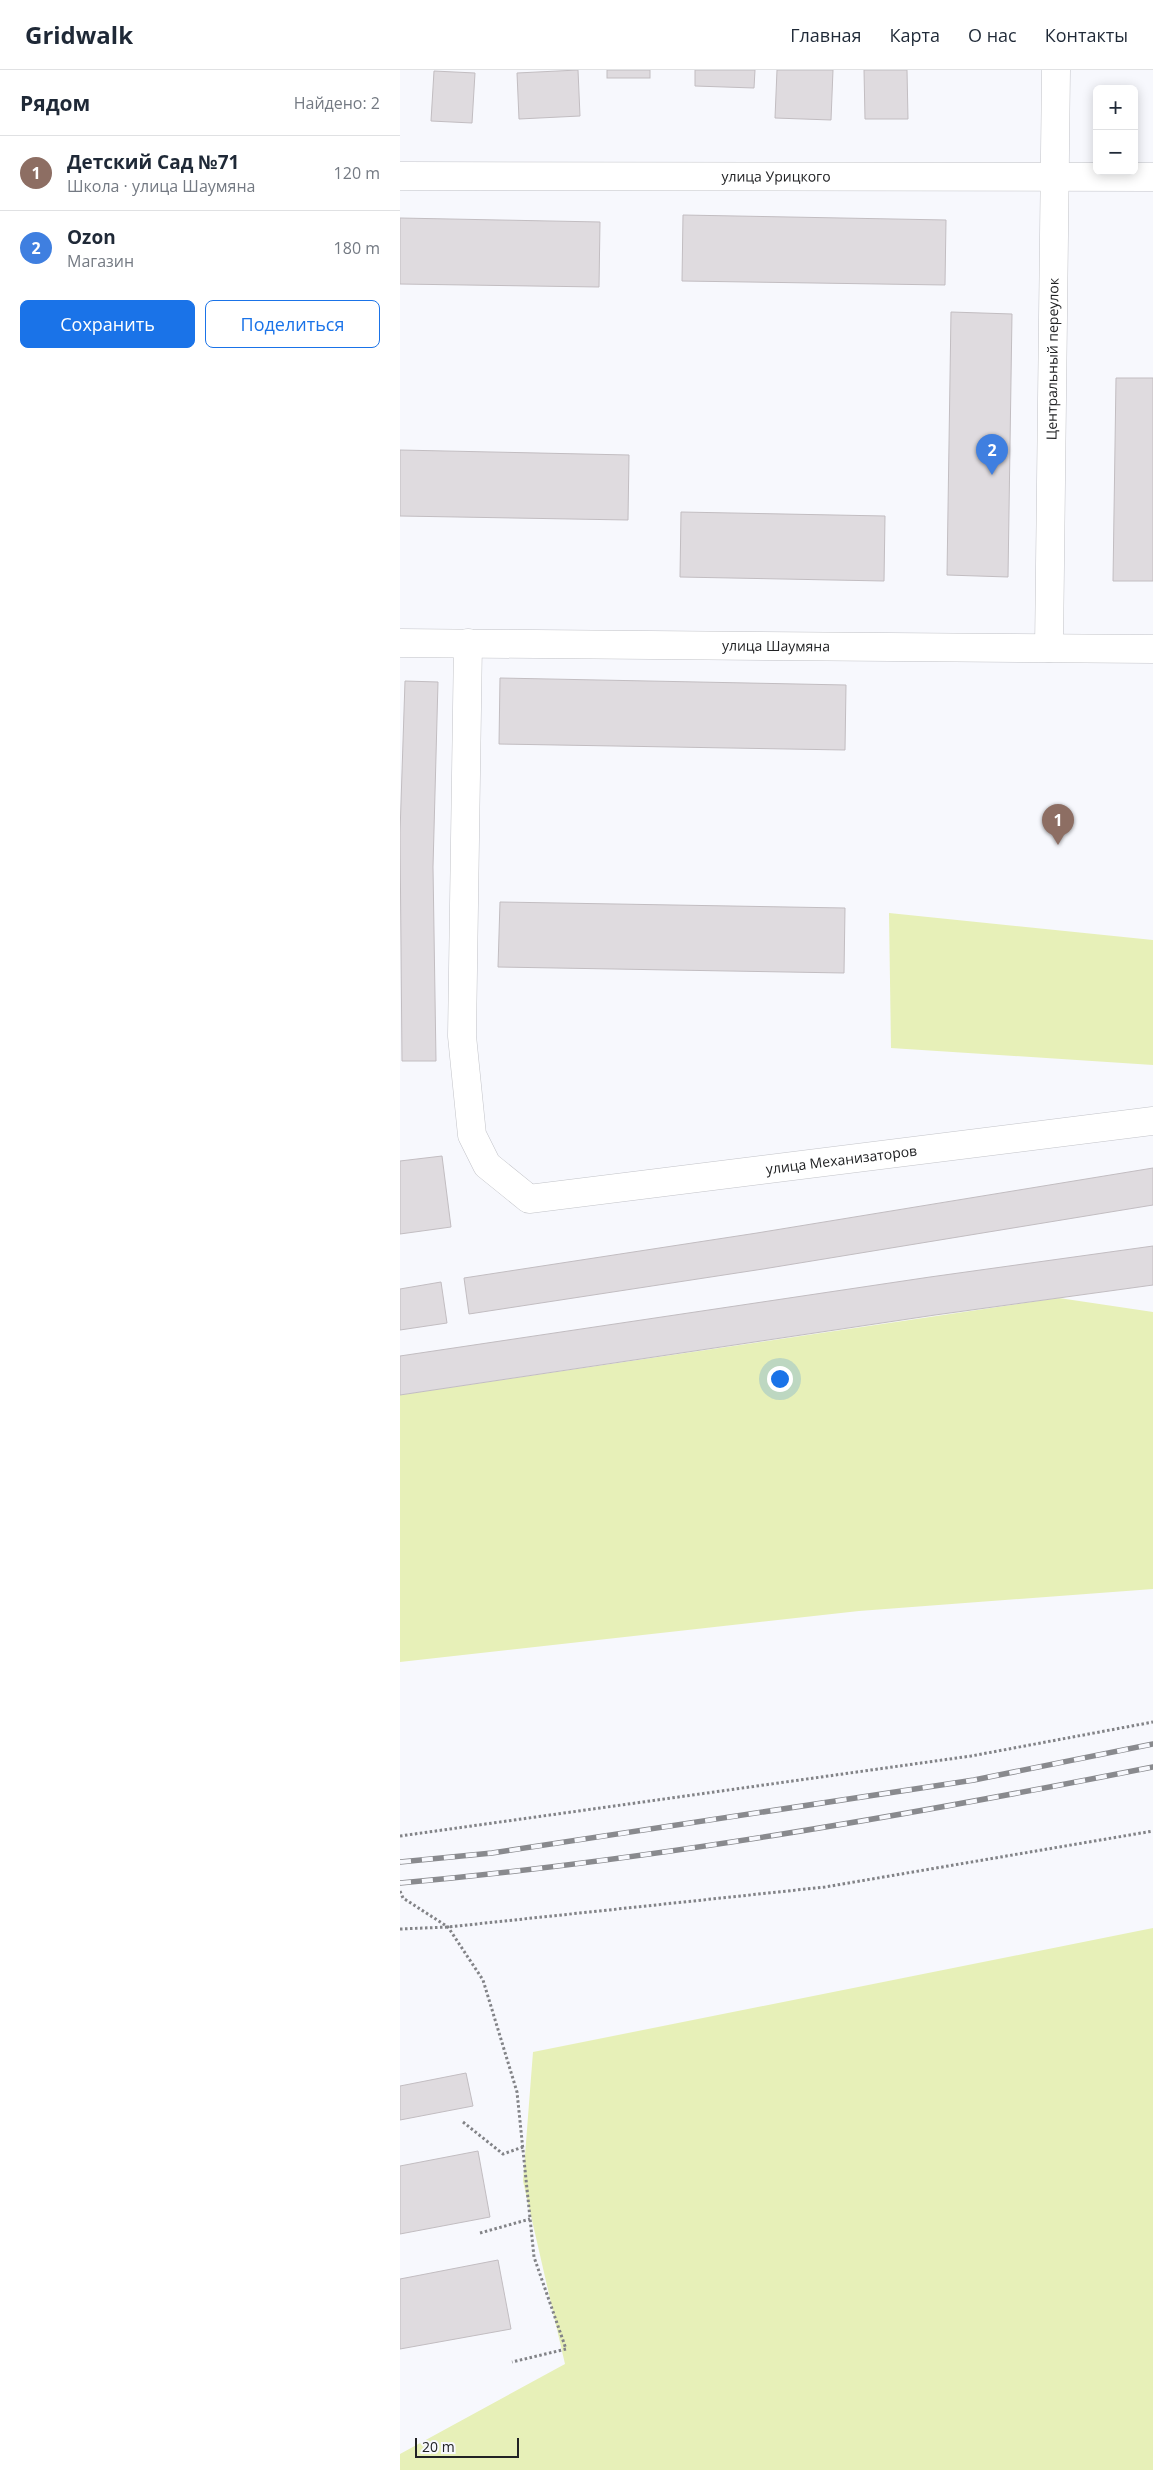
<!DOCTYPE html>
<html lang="ru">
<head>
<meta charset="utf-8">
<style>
	body { margin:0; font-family:"Open Sans",sans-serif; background:#f6f6f7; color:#1f2937 }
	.controls { position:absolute; right:15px; top:15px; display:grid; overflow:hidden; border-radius:8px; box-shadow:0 2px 12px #0003 }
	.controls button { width:45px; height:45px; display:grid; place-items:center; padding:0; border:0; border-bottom:1px solid #e0e1e3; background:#fff; color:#1f2937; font:25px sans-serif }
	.scale { position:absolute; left:15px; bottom:12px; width:104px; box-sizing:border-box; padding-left:5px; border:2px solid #212224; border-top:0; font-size:14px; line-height:18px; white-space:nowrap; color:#212224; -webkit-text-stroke:4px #f7f8fd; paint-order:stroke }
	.you { position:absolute; left:379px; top:1308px; width:18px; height:18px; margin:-12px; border:4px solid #fff; border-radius:50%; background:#1a73e8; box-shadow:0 0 0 8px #1a73e833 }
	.badge { display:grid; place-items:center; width:32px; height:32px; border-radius:50%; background:#1a73e8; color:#fff; font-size:16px; font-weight:700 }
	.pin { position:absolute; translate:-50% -41px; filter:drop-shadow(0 1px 2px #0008) }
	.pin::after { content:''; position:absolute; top:26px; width:18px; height:15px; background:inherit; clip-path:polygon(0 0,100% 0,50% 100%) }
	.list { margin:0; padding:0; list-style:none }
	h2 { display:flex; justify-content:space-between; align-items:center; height:65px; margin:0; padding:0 20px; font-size:21px }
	h2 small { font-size:16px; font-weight:400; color:#747a83 }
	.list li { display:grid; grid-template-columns:32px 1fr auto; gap:15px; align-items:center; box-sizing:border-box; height:75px; padding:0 20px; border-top:1px solid #e0e1e3 }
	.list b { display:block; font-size:19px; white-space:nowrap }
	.list p { margin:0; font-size:16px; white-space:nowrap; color:#747a83 }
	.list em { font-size:16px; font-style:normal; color:#747a83 }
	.actions { display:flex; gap:10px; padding:15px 20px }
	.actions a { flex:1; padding:11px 0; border:1px solid #1a73e8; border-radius:8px; text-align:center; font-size:18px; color:#1a73e8 }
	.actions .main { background:#1a73e8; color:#fff }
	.map { position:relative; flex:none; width:753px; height:2400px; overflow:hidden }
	header { display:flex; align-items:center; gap:30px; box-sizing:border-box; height:70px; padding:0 25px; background:#fff; border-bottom:1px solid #e0e1e3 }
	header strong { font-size:24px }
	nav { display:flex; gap:28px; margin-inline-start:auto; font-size:18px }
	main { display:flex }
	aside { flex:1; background:#fff }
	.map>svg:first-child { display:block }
</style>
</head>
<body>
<header>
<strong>Gridwalk</strong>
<nav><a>Главная</a><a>Карта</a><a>О нас</a><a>Контакты</a></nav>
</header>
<main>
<aside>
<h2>Рядом<small>Найдено: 2</small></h2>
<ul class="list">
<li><span class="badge" style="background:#8d6e63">1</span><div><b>Детский Сад №71</b><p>Школа · улица Шаумяна</p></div><em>120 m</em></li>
<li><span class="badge" style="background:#3f7fe0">2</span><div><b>Ozon</b><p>Магазин</p></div><em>180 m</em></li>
</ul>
<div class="actions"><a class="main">Сохранить</a><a>Поделиться</a></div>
</aside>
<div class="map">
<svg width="753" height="2400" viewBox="0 0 753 2400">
	<rect width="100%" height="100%" fill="#f7f8fd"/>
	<!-- green -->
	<g fill="#e7f0b8">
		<polygon points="489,843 753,870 753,995 491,978"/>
		<polygon points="659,1228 753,1242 753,1519 459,1541 0,1592 0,1325"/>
		<polygon points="753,1858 753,2400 0,2400 0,2384 165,2294 123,2111 133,1982"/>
	</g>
	<!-- building -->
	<g fill="#dfdbdf" stroke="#c2bdc1">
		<polygon points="178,0 180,46 119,49 117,3"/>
		<rect x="207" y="0" width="43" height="8"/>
		<polygon points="295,0 355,0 354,18 295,16"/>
		<polygon points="377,0 433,0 431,50 375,48"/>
		<polygon points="464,0 507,0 508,49 465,49"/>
		<polygon points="34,1 75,3 72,53 31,51"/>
		<polygon points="283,145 546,150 545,215 282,211"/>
		<polygon points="0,148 200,152 199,217 0,214"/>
		<polygon points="551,242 612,244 608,507 547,505"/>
		<polygon points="716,308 753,308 753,511 713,511"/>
		<polygon points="0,380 229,385 228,450 0,446"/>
		<polygon points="281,442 485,446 484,511 280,507"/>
		<polygon points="100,608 446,615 445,680 99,674"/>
		<polygon points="5,611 38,612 33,797 36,991 2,991 0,763"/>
		<polygon points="100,832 445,838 444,903 98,897"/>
		<polygon points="42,1086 51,1157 0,1164 0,1091"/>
		<polygon points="753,1098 753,1135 363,1199 69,1244 64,1208 357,1163"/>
		<polygon points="753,1176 753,1215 535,1245 0,1325 0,1286 530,1207"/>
		<polygon points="41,1212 47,1253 0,1260 0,1219"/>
		<polygon points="66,2003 73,2036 0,2050 0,2016"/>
		<polygon points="78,2081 90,2147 0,2164 0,2096"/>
		<polygon points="98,2190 111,2259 0,2279 0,2209"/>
	</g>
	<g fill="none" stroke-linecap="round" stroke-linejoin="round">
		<!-- minor casing -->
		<g stroke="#c2c3c8" stroke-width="29">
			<g id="minor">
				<path id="s1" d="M0,106L753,107"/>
				<path id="s2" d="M0,573L753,579"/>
				<path id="s3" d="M68,573L62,966L72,1065L87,1095L129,1129L753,1051"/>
				<path id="s4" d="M649,578L656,0"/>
			</g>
		</g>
		<!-- path -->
		<g stroke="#828387" stroke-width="3" stroke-dasharray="2.5 2.5" stroke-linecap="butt">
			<polyline points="0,1766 571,1686 753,1652"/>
			<polyline points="0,1821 3,1828 48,1857 83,1910 117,2022 134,2187 166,2279 112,2292"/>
			<polyline points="0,1859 48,1857 425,1817 753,1761"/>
			<polyline points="63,2052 103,2084 123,2077"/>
			<polyline points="80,2163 130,2149"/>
		</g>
		<!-- minor -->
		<use href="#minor" stroke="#fff" stroke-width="28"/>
		<!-- rail casing -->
		<g stroke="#898a8e" stroke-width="5.5">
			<g id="rail">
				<polyline points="0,1792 92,1783 574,1710 753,1674"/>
				<path d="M0,1813C253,1790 504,1746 753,1697"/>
			</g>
		</g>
		<!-- rail -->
		<use href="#rail" stroke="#f7f8fd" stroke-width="4" stroke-dasharray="11" stroke-linecap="butt"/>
	</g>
	<g text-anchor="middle" stroke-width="4" stroke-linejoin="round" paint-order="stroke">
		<!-- street labels -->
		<g font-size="14" fill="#212224" stroke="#f7f8fd">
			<text dy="5" stroke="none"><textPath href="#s1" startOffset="376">улица Урицкого</textPath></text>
			<text dy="5" stroke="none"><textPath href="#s4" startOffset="289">Центральный переулок</textPath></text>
			<text dy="5" stroke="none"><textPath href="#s2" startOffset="376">улица Шаумяна</textPath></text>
			<text dy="5" stroke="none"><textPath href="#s3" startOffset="895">улица Механизаторов</textPath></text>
		</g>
	</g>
</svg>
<div class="controls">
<button>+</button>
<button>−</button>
</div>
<div class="scale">20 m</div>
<div class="you"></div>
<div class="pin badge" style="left:658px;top:775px;background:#8d6e63">1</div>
<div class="pin badge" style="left:592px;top:405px;background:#3f7fe0">2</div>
</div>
</main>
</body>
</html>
